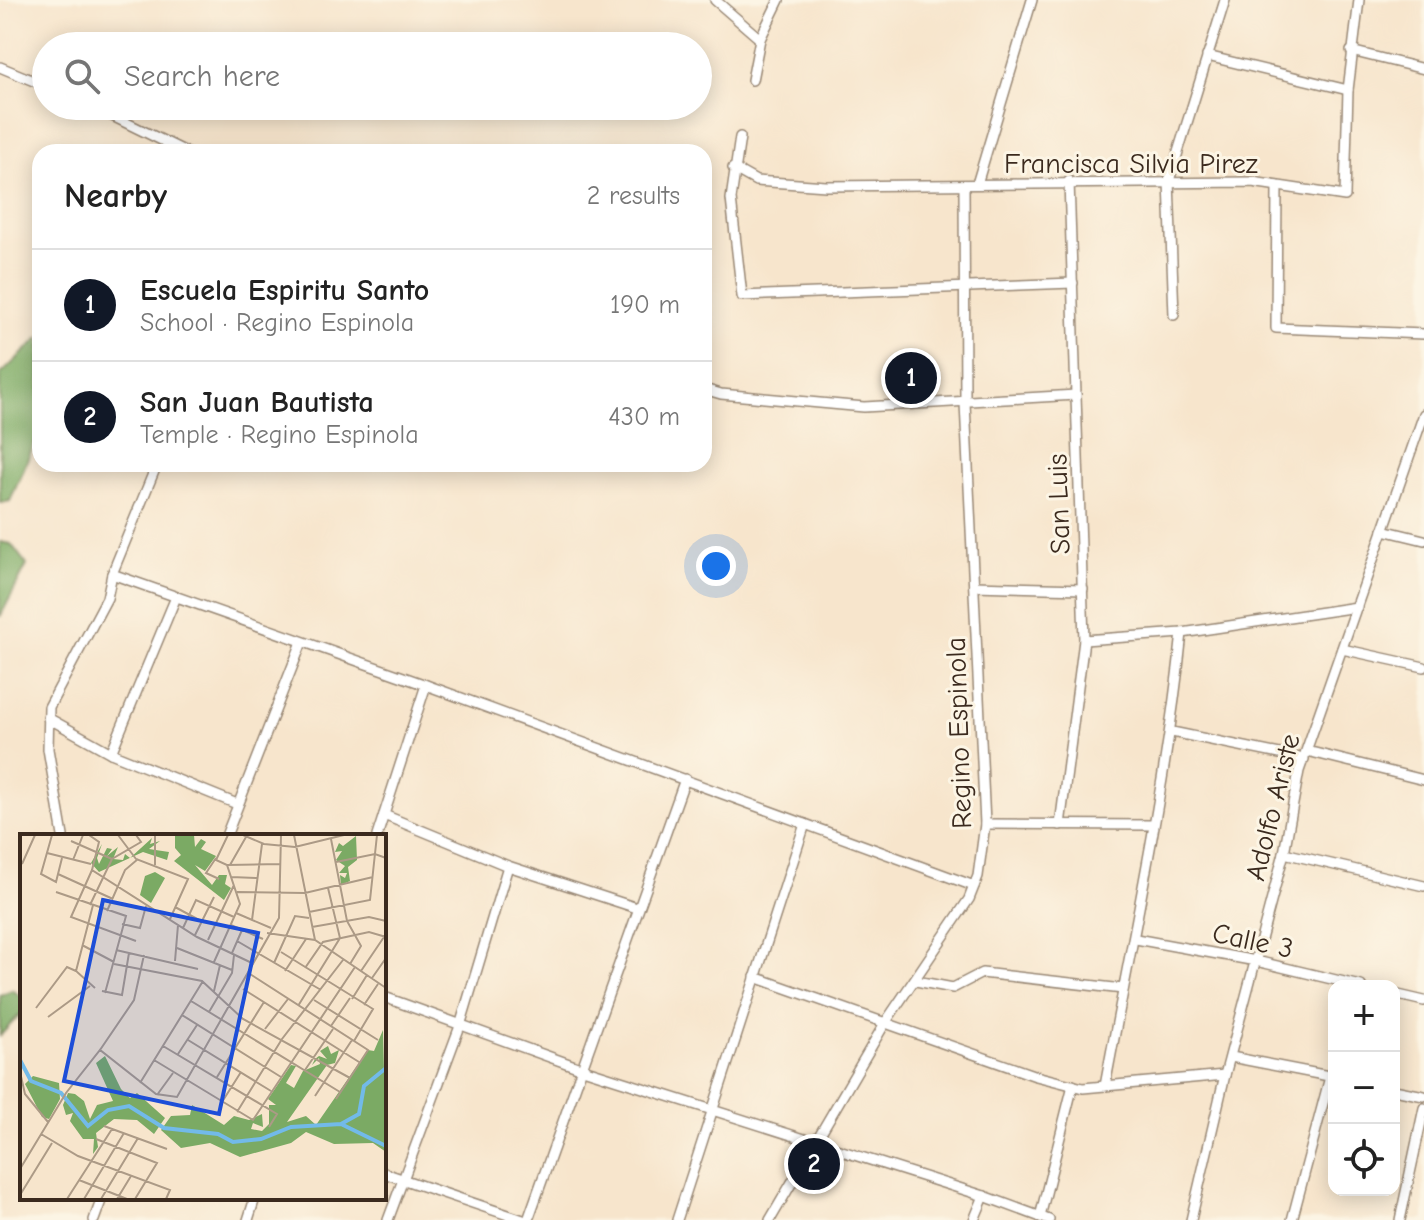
<!DOCTYPE html>
<html lang="en">
<head>
<meta charset="utf-8">
<style>
	body { margin:0; font-family:"Comic Neue",sans-serif; background:#f6f6f6; color:#222 }
	.controls { position:absolute; right:24px; bottom:24px; display:grid; overflow:hidden; border-radius:16px; box-shadow:0 4px 20px #0003 }
	.controls button { width:72px; height:72px; display:grid; place-items:center; padding:0; border:0; border-bottom:2px solid #e0e0e0; background:#fff; color:#222; font:40px sans-serif }
	.you { position:absolute; left:716px; top:566px; width:28px; height:28px; margin:-20px; border:6px solid #fff; border-radius:50%; background:#1a73e8; box-shadow:0 0 0 12px #1a73e833 }
	.badge { display:grid; place-items:center; width:52px; height:52px; border-radius:50%; background:#111827; color:#fff; font-size:26px; font-weight:700 }
	.pin { position:absolute; translate:-50% -50%; border:4px solid #fff; box-shadow:0 2px 8px #0006 }
	.list { margin:0; padding:0; list-style:none }
	h2 { display:flex; justify-content:space-between; align-items:center; height:104px; margin:0; padding:0 32px; font-size:34px }
	h2 small { font-size:26px; font-weight:400; color:#767676 }
	.list li { display:grid; grid-template-columns:52px 1fr auto; gap:24px; align-items:center; box-sizing:border-box; height:112px; padding:0 32px; border-top:2px solid #e0e0e0 }
	.list b { display:block; font-size:30px; white-space:nowrap }
	.list p { margin:0; font-size:26px; white-space:nowrap; color:#767676 }
	.list em { font-size:26px; font-style:normal; color:#767676 }
	.icon { flex:none; width:44px; height:44px; fill:none; stroke:currentColor; stroke-width:2; stroke-linecap:round; stroke-linejoin:round }
	.map { position:relative; flex:none; width:1424px; height:1220px; overflow:hidden }
	.search { position:absolute; background:#fff; box-shadow:0 4px 20px #0003; left:32px; top:32px; width:680px; height:88px; display:flex; align-items:center; gap:20px; box-sizing:border-box; padding:0 28px; border-radius:44px; color:#767676; font-size:30px }
	.panel { position:absolute; background:#fff; box-shadow:0 4px 20px #0003; left:32px; top:144px; width:680px; height:328px; border-radius:24px }
	.map>svg:first-child { display:block }
</style>
</head>
<body>
<div class="map">
<svg width="1424" height="1220" viewBox="0 0 1424 1220">
	<rect width="100%" height="100%" fill="#fcf5e5"/>
	<filter id="ink" filterUnits="userSpaceOnUse"><feTurbulence type="fractalNoise" baseFrequency=".0125" numOctaves="2"/><feDisplacementMap in="SourceGraphic" scale="16" xChannelSelector="R" yChannelSelector="G"/><feConvolveMatrix kernelMatrix="1 2 1 2 8 2 1 2 1" color-interpolation-filters="sRGB"/></filter>
	<filter id="wash" filterUnits="userSpaceOnUse"><feTurbulence type="fractalNoise" baseFrequency=".006" numOctaves="4" result="noise"/><feDisplacementMap in="SourceGraphic" scale="32" xChannelSelector="R" yChannelSelector="G"/><feGaussianBlur stdDeviation="1.8" result="paint"/><feColorMatrix in="noise" values="0 0 0 0 0 0 0 0 0 0 0 0 0 0 0 0 0 1.4 0 .05"/><feComposite in="paint" operator="in"/></filter>
	<g filter="url(#wash)">
		<rect width="100%" height="100%" fill="#f7e5cc"/>
		<!-- forest -->
		<g fill="#7baa64" stroke="#5b6a41" stroke-width="2">
			<polygon points="40,337 40,430 10,501 0,503 0,375"/>
			<polygon points="0,542 11,544 27,565 0,617"/>
			<polygon points="12,990 22,997 22,1012 0,1036 0,995"/>
		</g>
	</g>
	<g filter="url(#ink)">
		<g fill="none" stroke-linecap="round" stroke-linejoin="round">
			<!-- minor casing -->
			<g stroke="#998875" stroke-width="12">
				<g id="minor">
					<polyline points="715,0 760,39"/>
					<polyline points="1351,51 1424,69"/>
					<polyline points="1207,56 1348,90"/>
					<polyline points="0,67 46,86"/>
					<polyline points="752,80 760,39 779,0"/>
					<polyline points="92,106 186,152"/>
					<polyline points="740,137 731,199 742,296 1073,283"/>
					<polyline points="733,168 756,181 826,186 1252,182 1345,196 1348,90 1359,0"/>
					<polyline points="977,184 1032,0"/>
					<polyline points="1277,186 1276,328 1424,334"/>
					<polyline points="1174,315 1169,181 1225,0"/>
					<polyline points="704,389 721,394 864,407 1076,395"/>
					<polyline points="1383,530 1424,540"/>
					<polyline points="112,574 426,685 974,886"/>
					<polyline points="974,586 1083,589"/>
					<polyline points="1084,640 1182,633 1357,607"/>
					<polyline points="1342,649 1424,667"/>
					<polyline points="48,718 111,753 237,804"/>
					<polyline points="1172,732 1304,759"/>
					<polyline points="1307,751 1424,780"/>
					<polyline points="111,753 176,597"/>
					<polyline points="384,815 508,866 637,908"/>
					<polyline points="985,824 1153,825"/>
					<polyline points="1060,825 1084,640 1069,181"/>
					<polyline points="63,836 48,749 49,707 107,598 112,574 157,464"/>
					<polyline points="226,836 302,642"/>
					<polyline points="377,836 426,685"/>
					<polyline points="1284,853 1424,886"/>
					<polyline points="1136,939 1256,961 1361,986"/>
					<polyline points="755,977 1036,1076 1083,1088 1225,1075"/>
					<polyline points="916,981 953,988 982,973 1123,989"/>
					<polyline points="1394,994 1424,1001"/>
					<polyline points="384,997 583,1069 984,1196 1049,1220"/>
					<polyline points="1231,1057 1334,1077"/>
					<path d="M1105,1086C1133,935 1166,785 1182,633"/>
					<polyline points="1394,1090 1424,1096"/>
					<polyline points="384,1173 523,1220"/>
					<polyline points="1040,1217 1073,1085"/>
					<polyline points="94,1220 102,1198"/>
					<polyline points="248,1220 255,1198"/>
					<polyline points="388,1220 460,1026 508,866"/>
					<polyline points="528,1220 685,779"/>
					<polyline points="677,1220 805,824"/>
					<polyline points="770,1220 885,1023 969,899 978,876 985,824 965,403 964,185"/>
					<polyline points="974,1220 984,1196"/>
					<polyline points="1191,1220 1225,1075 1284,853 1299,771 1424,414"/>
					<polyline points="1292,1220 1330,1077"/>
					<polyline points="1400,1220 1424,1108"/>
				</g>
			</g>
			<!-- minor -->
			<use href="#minor" stroke="#fff" stroke-width="9"/>
		</g>
	</g>
	<g text-anchor="middle" stroke-width="6" stroke-linejoin="round" paint-order="stroke">
		<!-- street labels -->
		<g font-size="28" fill="#3b2a1e" stroke="#fcf5e5">
			<text x="1131" y="173">Francisca Silvia Pirez</text>
			<text transform="translate(1058 504) rotate(-92)" y="10">San Luis</text>
			<text transform="translate(958 733) rotate(-92)" y="10">Regino Espinola</text>
			<text transform="translate(1272 807) rotate(-76)" y="10">Adolfo Ariste</text>
			<text transform="translate(1253 940) rotate(12)" y="10">Calle 3</text>
		</g>
	</g>
	<!-- overview -->
	<g transform="translate(20 834)">
		<rect width="366" height="366" fill="#f7e5cc"/>
		<path d="M155,1H174L175,13L181,5L186,8L181,15L196,22L185,37L175,31L192,51L199,41H207L205,50L211,54L204,66L154,27L161,21L155,14ZM336,2L337,26L328,33L330,47L321,51L320,41L325,44L327,39H319L325,32L316,26L322,17L315,18L319,9L323,12ZM132,4L130,10L140,7L129,15L149,18L147,26L123,18L79,38L71,29L82,10L77,24L79,30L87,14L92,15L87,22L98,13L93,25L103,26L105,20L110,24ZM135,38L145,44L131,69L120,61L125,42ZM363,196L366,318L353,309L314,310L286,298L271,309L220,323L190,309L161,314L141,296L151,282L170,281L172,271L204,291L214,282L229,286L242,280L243,293L233,289L231,295L242,297L249,290V271H256L248,265L271,231L276,232L266,249L274,254L283,237L300,230L299,224L292,231L295,225L299,222L307,225L300,217L308,212L311,220L319,216L315,229L307,231L267,288L286,282L296,291L348,216L354,217ZM85,222L101,255L110,264L117,259L145,284L134,300L117,286L94,285L76,299L78,313L73,320L74,305H63L50,287L53,279L46,281L43,271L48,259L55,260L64,267L70,285L77,271L93,267L76,229ZM13,242L39,249L40,265L29,285L22,283L5,250Z" fill="#7baa64"/>
		<path fill="none" stroke="#72bae9" stroke-width="4" d="M0,226L11,247L41,259L68,292L88,276L109,272L144,294L198,300L213,308L241,305L271,293L321,290L366,312M321,290L339,280L344,252L366,234"/>
		<path fill="none" stroke="#ac9a86" stroke-width="2" d="M32,1L21,40L36,48L42,24M69,1L79,8L72,36L177,103L234,130M98,1L116,25L168,45L150,85M223,1L244,10L275,13L324,1M274,1L295,106M311,5L327,87L341,112L330,130M51,7L92,25M27,19L71,30M196,24L186,39L199,45M53,26L63,1M316,28L355,20L366,24M2,30L15,1M135,31V1M207,31L260,30M210,31L226,3M72,36L51,83L116,107M38,40L93,65M211,43L237,44M36,58L106,82L85,159M217,58L285,59L353,43M70,71L92,25L121,8L116,1M155,73L181,87M87,77L105,36L118,25M289,78L350,66L357,1M216,79L251,94M232,86L242,10M102,90L120,94L126,72M211,91L243,105M292,93L349,83L366,87M163,94L176,66L214,83M247,99L295,106L366,154M175,101L194,63M188,106L214,51M217,107L301,156M62,111L94,128M157,114L212,136M96,116L178,135M261,118L353,175L334,207M212,119L222,96M155,127L158,91M194,128L220,70L207,31L196,26L208,1M254,129L275,82L289,84M94,130L182,147L223,185L330,244M285,134L303,108L349,98L366,103M56,137L75,154M265,137L286,105M341,137L366,100M230,140L348,216L316,265M352,144L366,124M223,155L339,228M82,157L102,161L109,119M194,157L200,131M332,165L347,141M294,166L358,206M171,167L320,258M344,171L358,150M278,172L320,104L308,54M16,174L47,133L56,137L73,71M189,178L212,139L214,121M162,181L261,243M28,183L70,152M311,192L330,164M245,195L268,165M168,206L251,257M143,212L257,280L249,293M80,216L114,166L124,121M158,220L177,191M134,226L233,286L335,133M285,236L313,195M0,238L5,260L28,288M197,243L244,168M120,249L183,147M137,261L153,239M295,262L332,206M202,268L221,238M217,278L262,205L323,126M84,292L147,315M21,300L58,322L150,356L146,365M76,305L137,329L115,365M0,335L46,259L80,216L136,260L157,263L259,84L261,1M59,346L107,365M0,361L32,309M47,365L92,295M64,365L104,299M81,365L118,304M97,365L111,342"/>
		<path fill="#1d4ed8" fill-opacity="0.15" stroke="#1d4ed8" stroke-width="4" d="M83,66L238,99L199,280L44,247Z"/>
		<rect width="366" height="366" fill="none" stroke="#3b2a1e" stroke-width="4"/>
	</g>
</svg>
<div class="controls">
<button>+</button>
<button>−</button>
<button><svg class="icon" aria-label="locate" viewBox="0 0 24 24"><circle cx="12" cy="12" r="6"/><path d="M12 2v4M12 18v4M2 12h4M18 12h4"/></svg></button>
</div>
<div class="you"></div>
<div class="pin badge" style="left:911px;top:378px">1</div>
<div class="pin badge" style="left:814px;top:1164px">2</div>
<div class="search"><svg class="icon" aria-label="search" viewBox="0 0 24 24"><circle cx="10" cy="10" r="6"/><path d="M15 15l6 6"/></svg>Search here</div>
<section class="panel">
<h2>Nearby<small>2 results</small></h2>
<ul class="list">
<li><span class="badge">1</span><div><b>Escuela Espiritu Santo</b><p>School · Regino Espinola</p></div><em>190 m</em></li>
<li><span class="badge">2</span><div><b>San Juan Bautista</b><p>Temple · Regino Espinola</p></div><em>430 m</em></li>
</ul>
</section>
</div>
</body>
</html>
